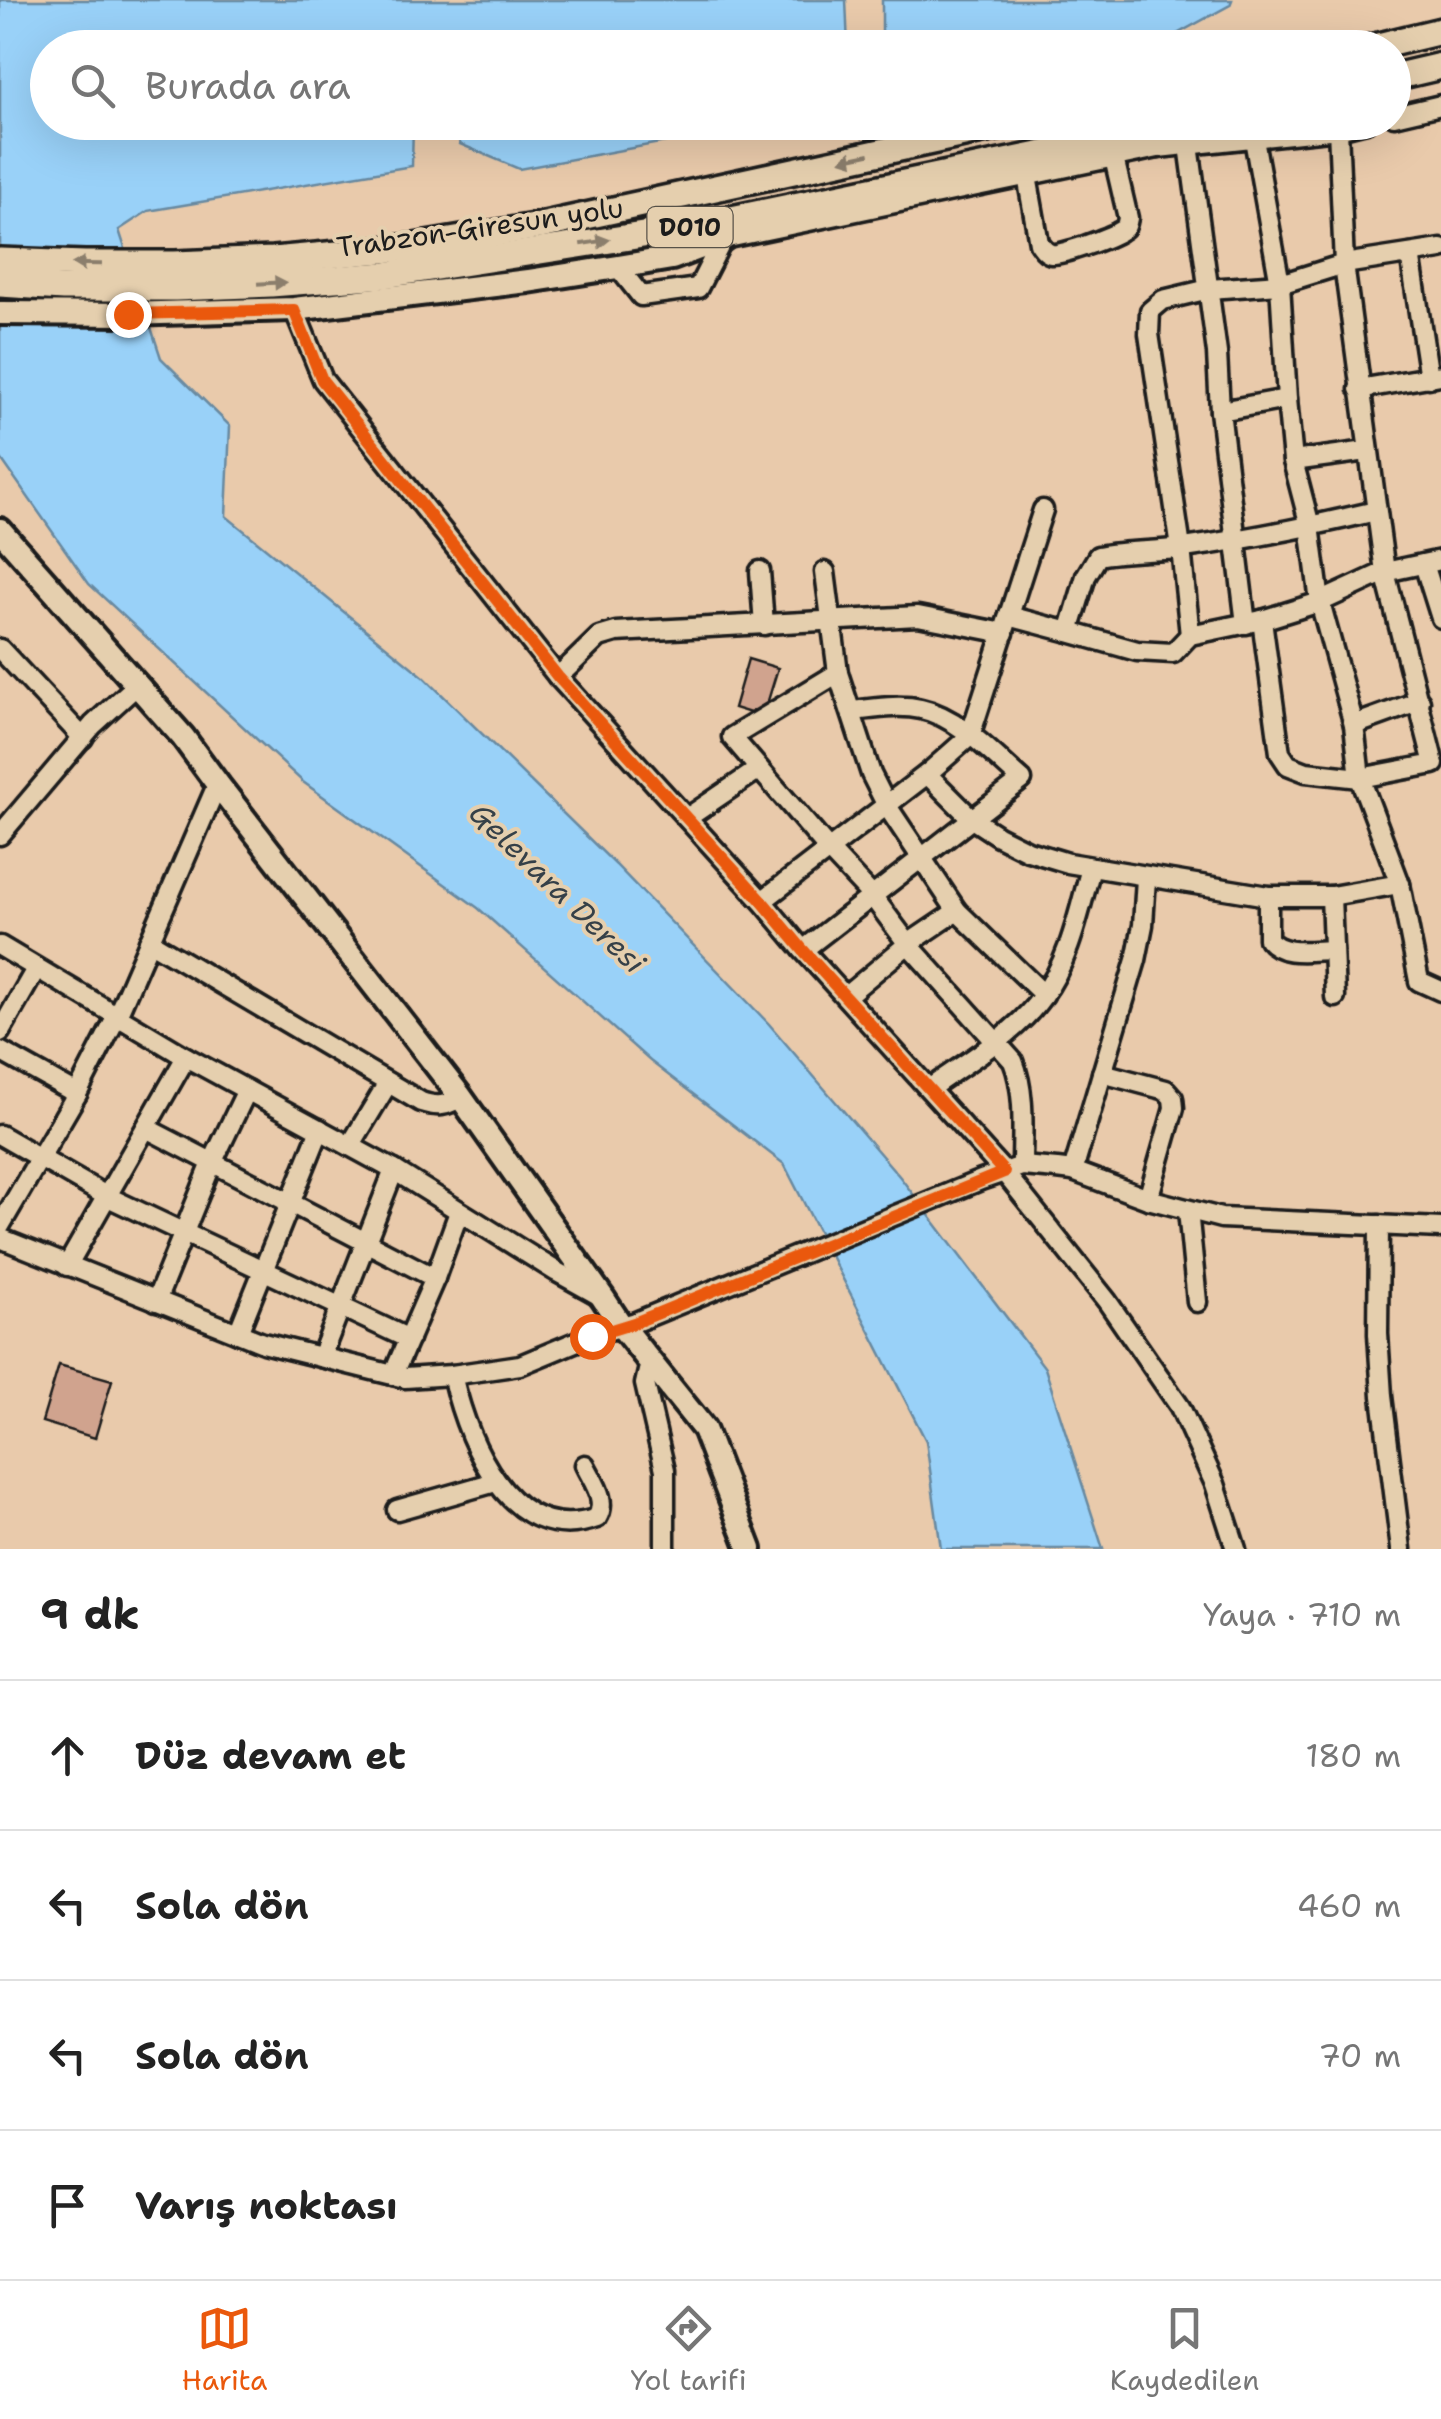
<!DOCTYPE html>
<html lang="tr">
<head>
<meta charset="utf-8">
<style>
	body { margin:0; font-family:"Shantell Sans",sans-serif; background:#f2f2f2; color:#222 }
	.stop { position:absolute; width:30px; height:30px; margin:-22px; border:8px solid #ea580c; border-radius:50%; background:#fff }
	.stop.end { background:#ea580c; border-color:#fff; box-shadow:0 2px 10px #0008 }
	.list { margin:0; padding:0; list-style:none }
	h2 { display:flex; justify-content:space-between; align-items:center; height:130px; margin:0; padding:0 40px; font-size:42px }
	h2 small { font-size:32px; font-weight:400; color:#767676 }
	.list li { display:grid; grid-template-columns:65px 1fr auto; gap:30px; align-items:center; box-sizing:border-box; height:150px; padding:0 40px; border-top:2px solid #e0e0e0 }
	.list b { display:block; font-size:38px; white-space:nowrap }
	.list em { font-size:32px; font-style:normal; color:#767676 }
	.icon { flex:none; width:55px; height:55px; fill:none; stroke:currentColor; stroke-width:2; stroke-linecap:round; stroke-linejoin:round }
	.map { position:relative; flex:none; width:1441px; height:1549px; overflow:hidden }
	.search { position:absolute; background:#fff; box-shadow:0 10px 40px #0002; left:30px; right:30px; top:30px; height:110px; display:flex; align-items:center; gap:25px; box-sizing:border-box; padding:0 35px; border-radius:55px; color:#767676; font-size:38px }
	.sheet { height:730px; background:#fff }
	nav { display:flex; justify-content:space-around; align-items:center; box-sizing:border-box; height:140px; border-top:2px solid #e0e0e0; background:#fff; font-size:28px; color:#767676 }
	nav a { display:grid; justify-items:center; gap:5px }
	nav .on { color:#ea580c }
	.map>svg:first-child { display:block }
</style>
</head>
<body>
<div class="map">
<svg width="1441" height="1549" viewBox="0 0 1441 1549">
	<rect width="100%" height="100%" fill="#e9caab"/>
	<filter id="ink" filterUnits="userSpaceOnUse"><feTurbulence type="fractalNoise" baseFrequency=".01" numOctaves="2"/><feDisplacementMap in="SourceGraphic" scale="20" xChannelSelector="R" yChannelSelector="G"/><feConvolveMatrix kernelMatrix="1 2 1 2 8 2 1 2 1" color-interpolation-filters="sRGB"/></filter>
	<g filter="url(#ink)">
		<!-- water -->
		<g fill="#99d1f8" stroke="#6789a0" stroke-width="2.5">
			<polygon points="0,0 846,0 848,47 479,47 463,27 409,32 389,40 389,47 48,48 48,122 413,123 412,166 148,211 119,230 161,358 230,426 226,516 424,677 616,865 769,1024 900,1177 1045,1368 1103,1549 941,1549 926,1441 784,1164 650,1061 478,908 303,782 89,584 0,457"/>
			<polygon points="882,0 1232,0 1230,5 1153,47 899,48 882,38"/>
			<polygon points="454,123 454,122 768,123 519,169 460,144"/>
		</g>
		<!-- building -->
		<g fill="#d0a38e" stroke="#1c1c1c" stroke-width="2.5">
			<polygon points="748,659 778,668 763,717 734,708"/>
			<polygon points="59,1365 112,1380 95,1438 42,1422"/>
		</g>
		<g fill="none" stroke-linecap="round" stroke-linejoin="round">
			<!-- minor casing -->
			<g stroke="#1c1c1c" stroke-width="25">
				<g id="minor">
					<polyline points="1394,116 1441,105"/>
					<polyline points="1155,138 1158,148 1338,129 1366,122"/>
					<polyline points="1254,139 1280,284 1287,399 1293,461 1310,526 1320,602 1354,725 1360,778 1400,884 1419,981 1441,991"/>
					<polyline points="1189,145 1217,353 1220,411 1246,624"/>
					<path d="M1027,176L1039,243C1043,248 1044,252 1051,254C1060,256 1111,237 1120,231C1127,227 1126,227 1128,218L1114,158"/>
					<polyline points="1410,254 1429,378"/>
					<polyline points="618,267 641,296 698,288 723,239 1158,148"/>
					<polyline points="294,309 323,380 558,677 762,901 803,950 1004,1172 1107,1301 1180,1407 1215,1484 1236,1549"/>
					<polyline points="1359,389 1441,375"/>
					<polyline points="1220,411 1287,399"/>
					<polyline points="1293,461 1367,451"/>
					<path d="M1376,511C1313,526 1248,539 1184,548C1155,552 1126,550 1098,556L1086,576L1069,632L1137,651L1173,653L1190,635L1262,620L1320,602L1385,572L1441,560"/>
					<polyline points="1424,564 1441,618"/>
					<polyline points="760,571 764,625"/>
					<polyline points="825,572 838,673 871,774 887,806 957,911 1044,995"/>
					<polyline points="1009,616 1069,632"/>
					<polyline points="1262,620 1280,753 1288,765 1306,772 1360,778 1434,764 1385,572 1344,264 1338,129"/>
					<polyline points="1190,635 1181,548 1149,334 1150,311 1163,300 1209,289 1280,284 1344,264 1441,249"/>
					<polyline points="0,649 83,738"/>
					<path d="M838,673L732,737L829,850L873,897L908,944L1013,1061C1026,1093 1022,1132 1022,1166"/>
					<polyline points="558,677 599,637 616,632 918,616 1004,633"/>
					<polyline points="1354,725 1420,701"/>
					<polyline points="927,774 972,819 998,836 1028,851 1068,863 1268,896 1331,896 1400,884"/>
					<polyline points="687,818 759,769"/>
					<polyline points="0,835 93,725 137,685"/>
					<path d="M1268,896V939C1282,957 1312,950 1333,950"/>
					<polyline points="1331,896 1335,997"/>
					<polyline points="762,901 927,774 970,736 1043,510"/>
					<path d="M149,941L421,1102C436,1107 448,1107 460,1096"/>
					<polyline points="0,946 186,1057 394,1170 557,1272 600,1296"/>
					<path d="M803,950L1022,780C993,755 959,717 921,709C898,704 873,709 851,711"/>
					<polyline points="846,996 908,944 957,911"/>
					<polyline points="0,1032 36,969"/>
					<polyline points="0,1051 77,1094"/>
					<polyline points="1102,1073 1166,1090 1173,1098 1174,1108 1148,1199"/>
					<path d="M929,1089C967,1061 1014,1036 1042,997C1070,960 1079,911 1091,868"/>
					<polyline points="146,1128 435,1278"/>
					<polyline points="0,1135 108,1197 409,1339"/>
					<polyline points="350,1146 388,1083"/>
					<polyline points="1073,1171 1136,960 1143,925 1146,878"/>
					<polyline points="1188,1210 1197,1302"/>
					<polyline points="1379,1225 1378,1334 1382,1396 1401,1549"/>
					<polyline points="0,1226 77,1094 117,1016 214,792 219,786"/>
					<polyline points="0,1238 263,1343 405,1378 452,1375 520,1365 592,1335 633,1323 981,1180 1022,1166 1057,1169 1073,1171 1148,1199 1221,1218 1441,1228"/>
					<polyline points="67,1266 186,1057"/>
					<polyline points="156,1301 212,1163 247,1090"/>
					<polyline points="238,1333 320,1129"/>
					<polyline points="321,1357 394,1170"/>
					<polyline points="652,1365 648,1371 645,1384 665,1470 665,1549"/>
					<polyline points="393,1375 435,1278 459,1212"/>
					<path d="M452,1375C467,1438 508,1549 597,1518C608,1500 593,1482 585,1465"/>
					<polyline points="397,1510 492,1483"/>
				</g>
			</g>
			<!-- major casing -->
			<g stroke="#1c1c1c" stroke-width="30">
				<g id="major">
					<polyline points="0,313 128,314 294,309 528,281 618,267 672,258 723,239 733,218"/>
					<polyline points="0,530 183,737 219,786 460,1096 603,1298 622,1327 704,1429 750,1549"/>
				</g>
			</g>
			<!-- highway casing -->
			<g stroke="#1c1c1c" stroke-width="32">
				<g id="highway">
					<polyline points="1370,48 1441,31"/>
					<polyline points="1394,77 1441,66"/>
					<polyline points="0,261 85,264 175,264 273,260 414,247 540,226 1019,122"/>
					<polyline points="0,284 63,288 175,288 271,284 385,275 688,228 1198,122"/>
				</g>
			</g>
			<!-- minor -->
			<use href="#minor" stroke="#e5cfae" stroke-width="18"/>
			<!-- major -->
			<use href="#major" stroke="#e5cfae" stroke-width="22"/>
			<!-- highway -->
			<use href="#highway" stroke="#e5cfae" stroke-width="25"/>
		</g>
		<!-- one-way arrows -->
		<defs><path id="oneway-solid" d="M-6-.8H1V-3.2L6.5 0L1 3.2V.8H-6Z" transform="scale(2.5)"/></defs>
		<g fill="#8b7e6c">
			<use href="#oneway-solid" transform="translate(855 157) rotate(168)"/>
			<use href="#oneway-solid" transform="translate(595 242) rotate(-9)"/>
			<use href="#oneway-solid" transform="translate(87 264) rotate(-179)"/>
			<use href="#oneway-solid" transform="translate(272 283) rotate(-3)"/>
		</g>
	</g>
	<g fill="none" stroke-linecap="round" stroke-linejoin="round" filter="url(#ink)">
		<!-- route -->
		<polyline stroke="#ea580c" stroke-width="12" points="128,314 294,310 322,380 558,677 762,901 803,950 1004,1172 634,1323 592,1336"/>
	</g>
	<g text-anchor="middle" stroke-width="8" stroke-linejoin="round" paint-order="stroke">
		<!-- shield labels -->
		<rect fill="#e5cfae" stroke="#585248" stroke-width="2.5" x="647.5" y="207" width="85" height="40" rx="8"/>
		<g font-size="25" font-weight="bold" fill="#1c1c1c">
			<text x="690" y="236">D010</text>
		</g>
		<!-- street labels -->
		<g font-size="28" fill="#1c1c1c" stroke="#e5cfae">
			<text transform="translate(480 227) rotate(-8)" y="10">Trabzon-Giresun yolu</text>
		</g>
		<!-- water labels -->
		<g font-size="30" font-style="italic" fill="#354048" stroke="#e5cfae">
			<text transform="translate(557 888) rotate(44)" y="10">Gelevara Deresi</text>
		</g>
	</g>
</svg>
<div class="stop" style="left:592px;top:1336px"></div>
<div class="stop end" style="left:128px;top:314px"></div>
<div class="search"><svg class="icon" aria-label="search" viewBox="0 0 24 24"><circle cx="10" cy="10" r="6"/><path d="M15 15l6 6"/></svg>Burada ara</div>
</div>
<section class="sheet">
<h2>9 dk<small>Yaya · 710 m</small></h2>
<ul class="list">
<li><svg class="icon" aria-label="ahead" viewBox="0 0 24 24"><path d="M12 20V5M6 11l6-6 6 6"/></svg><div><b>Düz devam et</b></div><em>180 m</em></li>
<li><svg class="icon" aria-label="left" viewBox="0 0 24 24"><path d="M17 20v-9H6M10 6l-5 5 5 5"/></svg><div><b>Sola dön</b></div><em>460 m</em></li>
<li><svg class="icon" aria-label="left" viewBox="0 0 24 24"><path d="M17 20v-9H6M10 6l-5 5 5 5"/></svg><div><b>Sola dön</b></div><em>70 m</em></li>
<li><svg class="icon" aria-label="arrive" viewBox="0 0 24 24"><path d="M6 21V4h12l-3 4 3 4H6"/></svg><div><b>Varış noktası</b></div></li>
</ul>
</section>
<nav>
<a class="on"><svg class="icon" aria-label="map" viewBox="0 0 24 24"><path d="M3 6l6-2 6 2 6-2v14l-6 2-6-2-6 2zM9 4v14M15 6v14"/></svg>Harita</a>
<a><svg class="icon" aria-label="directions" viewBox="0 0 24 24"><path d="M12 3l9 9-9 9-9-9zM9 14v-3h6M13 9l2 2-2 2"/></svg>Yol tarifi</a>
<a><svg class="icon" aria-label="saved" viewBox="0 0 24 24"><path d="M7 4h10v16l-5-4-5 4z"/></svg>Kaydedilen</a>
</nav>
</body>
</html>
